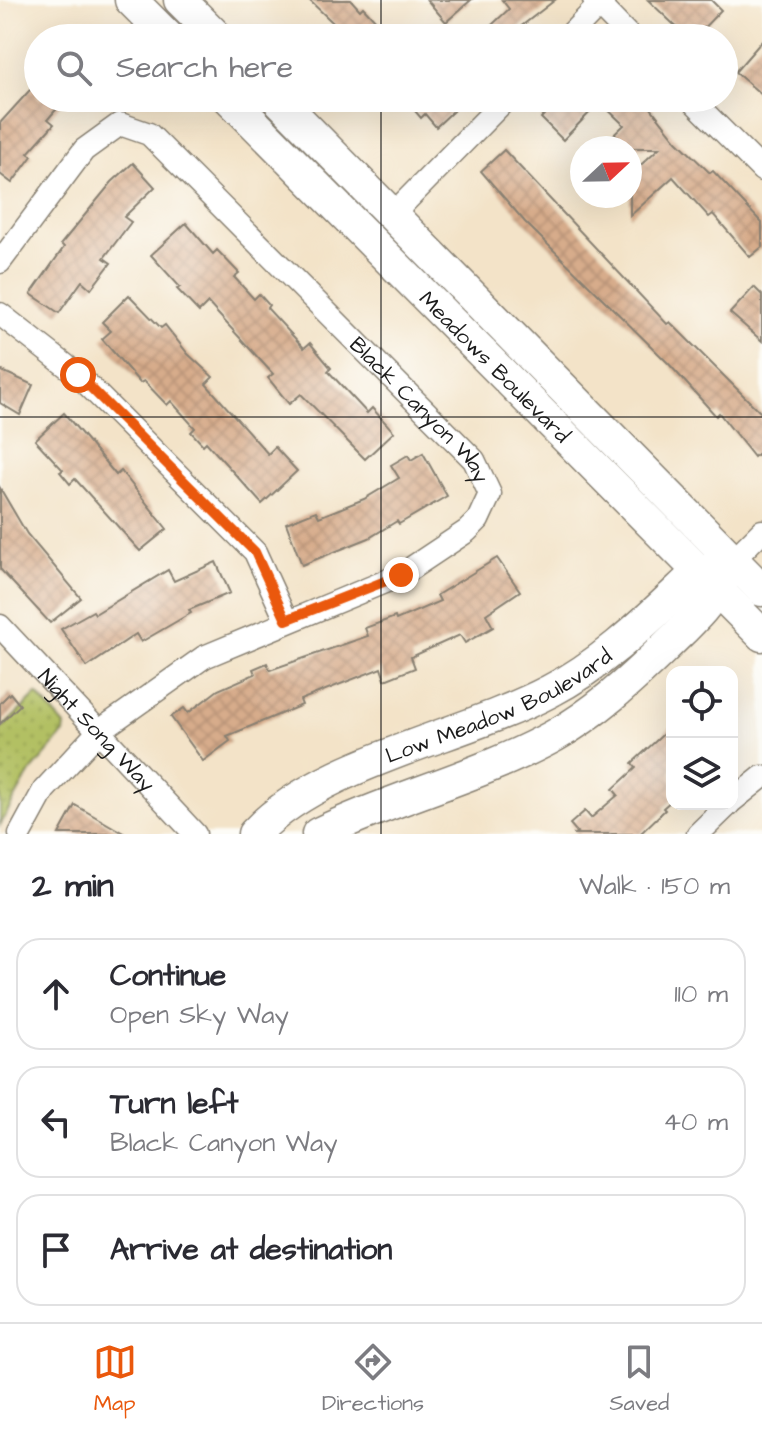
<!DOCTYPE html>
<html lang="en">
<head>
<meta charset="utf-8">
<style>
	body { margin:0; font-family:"Architects Daughter",sans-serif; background:#f2f2f3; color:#2b2b33 }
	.controls { position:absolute; right:24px; bottom:24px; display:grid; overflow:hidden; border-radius:16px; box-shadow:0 8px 32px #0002 }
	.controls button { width:72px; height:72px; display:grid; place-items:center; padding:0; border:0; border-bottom:2px solid #e1e1e2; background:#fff; color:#2b2b33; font:40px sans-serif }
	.compass { position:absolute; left:570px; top:136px; width:72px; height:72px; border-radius:50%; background:#fff; box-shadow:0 8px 32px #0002; rotate:68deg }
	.stop { position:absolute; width:24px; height:24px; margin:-18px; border:6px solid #ea580c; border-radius:50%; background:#fff }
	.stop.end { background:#ea580c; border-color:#fff; box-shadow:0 2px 8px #0008 }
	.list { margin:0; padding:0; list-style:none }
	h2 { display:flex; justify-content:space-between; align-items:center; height:104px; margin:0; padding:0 32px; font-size:34px }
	h2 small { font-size:26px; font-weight:400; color:#7c7c81 }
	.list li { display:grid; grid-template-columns:52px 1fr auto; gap:24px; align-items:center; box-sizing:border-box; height:112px; margin:0 16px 16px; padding:0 16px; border:2px solid #e1e1e2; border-radius:24px }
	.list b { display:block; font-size:30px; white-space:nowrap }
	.list p { margin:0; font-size:26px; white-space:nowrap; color:#7c7c81 }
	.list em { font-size:26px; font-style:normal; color:#7c7c81 }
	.icon { flex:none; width:44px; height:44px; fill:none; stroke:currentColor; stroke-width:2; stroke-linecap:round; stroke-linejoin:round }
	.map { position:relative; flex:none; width:762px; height:834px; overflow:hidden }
	.search { position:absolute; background:#fff; box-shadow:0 8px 32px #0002; left:24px; right:24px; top:24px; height:88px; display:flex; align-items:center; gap:20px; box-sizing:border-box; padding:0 28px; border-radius:44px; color:#7c7c81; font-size:30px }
	.sheet { height:488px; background:#fff }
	nav { display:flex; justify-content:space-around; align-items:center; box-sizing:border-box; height:112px; border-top:2px solid #e1e1e2; background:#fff; font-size:22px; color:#7c7c81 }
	nav a { display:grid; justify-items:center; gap:4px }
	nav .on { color:#ea580c }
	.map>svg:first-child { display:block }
</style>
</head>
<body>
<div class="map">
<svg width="762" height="834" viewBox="0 0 762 834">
	<defs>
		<pattern id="green-dots" width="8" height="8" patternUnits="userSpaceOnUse" patternTransform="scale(2)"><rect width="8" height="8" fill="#b2c063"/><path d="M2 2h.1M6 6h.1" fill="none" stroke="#98a455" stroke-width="1.8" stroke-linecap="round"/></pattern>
		<pattern id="building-cross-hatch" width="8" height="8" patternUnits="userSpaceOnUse" patternTransform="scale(2)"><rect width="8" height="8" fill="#d7ac8b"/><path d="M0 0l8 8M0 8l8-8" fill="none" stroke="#b89377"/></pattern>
	</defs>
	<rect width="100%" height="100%" fill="#fdfcf7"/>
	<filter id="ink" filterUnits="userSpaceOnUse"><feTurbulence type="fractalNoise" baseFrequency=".0125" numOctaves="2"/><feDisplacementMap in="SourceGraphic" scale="16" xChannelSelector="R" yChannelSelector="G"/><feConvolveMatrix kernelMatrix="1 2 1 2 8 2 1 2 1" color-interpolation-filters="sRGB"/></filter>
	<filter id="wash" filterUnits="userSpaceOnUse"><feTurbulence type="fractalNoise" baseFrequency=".006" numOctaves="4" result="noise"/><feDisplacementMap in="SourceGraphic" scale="32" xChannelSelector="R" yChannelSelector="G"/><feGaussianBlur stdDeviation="1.8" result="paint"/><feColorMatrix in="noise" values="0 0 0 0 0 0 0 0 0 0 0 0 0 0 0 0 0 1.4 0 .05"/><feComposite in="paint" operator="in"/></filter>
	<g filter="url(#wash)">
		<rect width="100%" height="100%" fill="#f3e3c8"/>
		<!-- green -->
		<polygon fill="url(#green-dots)" stroke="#676e40" stroke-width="2" points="37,694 65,726 64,733 28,775 0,825 0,730"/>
		<g id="blocks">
			<!-- building -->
			<g fill="url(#building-cross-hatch)">
				<polygon points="309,0 351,0 360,10 363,7 392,38 349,38"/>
				<polygon points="427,0 471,0 446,22"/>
				<polygon points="502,0 555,0 506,38 478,38 509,9"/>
				<polygon points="648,0 711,0 721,10 694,38 688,38"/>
				<polygon points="762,41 762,95 735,72"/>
				<polygon points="38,81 38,98 66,98 48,119 54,124 28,153 32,156 12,183 0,174 0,123"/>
				<polygon points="404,98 467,98 436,127 425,114 421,118"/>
				<polygon points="560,98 643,98 677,141 710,173 713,171 762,223 762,247 750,257 713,214 709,217 673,177 630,216 630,175 659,148 600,148 624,125 600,102 563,140 541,118"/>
				<polygon points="504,150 667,324 670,322 762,414 762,460 757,454 754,457 719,413 716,416 669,364 525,222 481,171"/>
				<polygon points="133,163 155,187 124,217 131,222 104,258 111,263 91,289 82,281 59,313 31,294 64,247 61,244 112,182"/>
				<polygon points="186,223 213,254 217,250 239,273 234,277 254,299 259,294 269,305 267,308 304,348 310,343 331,368 328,371 367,413 372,408 394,432 365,459 301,394 289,404 268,378 273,374 208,303 199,312 177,289 180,287 151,255"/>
				<polygon points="754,287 762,295 762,341 730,313"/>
				<polygon points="129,295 161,328 165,325 188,354 213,377 206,384 268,454 275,447 297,471 262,504 206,442 203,445 191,432 195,428 171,401 167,405 144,381 140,383 102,339 111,331 102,322"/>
				<polygon points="0,370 33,385 20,415 0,403"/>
				<polygon points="64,413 116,475 121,471 167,529 140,551 75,479 70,484 60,472 63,470 35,440"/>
				<polygon points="423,453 447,496 399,524 397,521 369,538 302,565 286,523 316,511 319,517 364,499 399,478 391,465 408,455 411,460"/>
				<polygon points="0,488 27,534 81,598 50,623 0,569"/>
				<polygon points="497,558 520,591 486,614 493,627 465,643 460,635 411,657 415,668 385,680 381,668 300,700 302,705 227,736 230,741 203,761 171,717 184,708 188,713 218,690 255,674 253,669 267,663 270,670 368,636 365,628 395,617 396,620 440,601 437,595"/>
				<polygon points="216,562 230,593 189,610 191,613 141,642 136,634 87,667 61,629 93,611 95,614 168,570 174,581"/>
				<polygon points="10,693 20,705 0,724 0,703"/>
				<polygon points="672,726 672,800 663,808 665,810 640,834 574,834 577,832 570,824 585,811 591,818 618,795 613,789 636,768 632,763"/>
				<polygon points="75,805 125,834 59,834"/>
			</g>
		</g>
	</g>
	<g filter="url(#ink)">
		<use href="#blocks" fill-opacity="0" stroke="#888072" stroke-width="2"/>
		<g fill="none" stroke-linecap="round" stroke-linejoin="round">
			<!-- street casing -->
			<g stroke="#888072" stroke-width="25">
				<g id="street">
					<polyline points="594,0 631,38"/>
					<polyline points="567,38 604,0"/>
					<polyline points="690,98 762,170"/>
					<polyline points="392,215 507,98"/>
					<path id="s1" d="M0,262L84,150L120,124L149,134L474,460L490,494L478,520L467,531L401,575L204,657L98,732L44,790L20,834"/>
					<polyline points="0,314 78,375 255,552 286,620"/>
					<polyline points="732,561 762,531"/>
					<path id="s2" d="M0,626L195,834"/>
					<polyline points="732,801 762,777"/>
					<polyline points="698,834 729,804"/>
				</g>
			</g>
			<!-- secondary casing -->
			<g stroke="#888072" stroke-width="35">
				<g id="secondary">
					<polyline points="131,0 169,38"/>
					<polyline points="180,0 218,38"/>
					<path id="s3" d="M229,98L762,635"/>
					<polyline points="277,98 762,590"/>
					<path id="s4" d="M254,834C320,762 463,737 550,691C606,662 651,616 697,573L717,566"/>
					<path d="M318,834C394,797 479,777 554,736C595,713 629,682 663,649C686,626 710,606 725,575"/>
				</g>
			</g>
			<!-- street -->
			<use href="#street" stroke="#fff" stroke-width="22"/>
			<!-- secondary -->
			<use href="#secondary" stroke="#fff" stroke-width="32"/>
		</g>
	</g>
	<g fill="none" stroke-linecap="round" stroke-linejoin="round" filter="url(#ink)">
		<!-- route -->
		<polyline stroke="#ea580c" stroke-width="10" points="78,375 255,552 286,620 401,575"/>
	</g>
	<!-- grid -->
	<path fill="none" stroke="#1c1c1c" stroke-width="2" stroke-opacity="0.55" d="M381,0V38M381,98V834M0,417H762"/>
	<g text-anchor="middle" stroke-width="6" stroke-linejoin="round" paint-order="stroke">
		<!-- street labels -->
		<g font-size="22" fill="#1c1c1c" stroke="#fdfcf7">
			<text dy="8" stroke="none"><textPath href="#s3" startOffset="378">Meadows Boulevard</textPath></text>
			<text dy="8" stroke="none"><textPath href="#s1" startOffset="602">Black Canyon Way</textPath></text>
			<text dy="8" stroke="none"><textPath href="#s4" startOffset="278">Low Meadow Boulevard</textPath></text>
			<text dy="8" stroke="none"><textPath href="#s2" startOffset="142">Night Song Way</textPath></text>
		</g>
	</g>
</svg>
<div class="controls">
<button><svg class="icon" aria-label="locate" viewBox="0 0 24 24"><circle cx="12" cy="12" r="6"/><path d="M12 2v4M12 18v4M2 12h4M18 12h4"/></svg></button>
<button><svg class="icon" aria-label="layers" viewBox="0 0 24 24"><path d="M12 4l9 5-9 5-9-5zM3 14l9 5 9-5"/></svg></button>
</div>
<svg class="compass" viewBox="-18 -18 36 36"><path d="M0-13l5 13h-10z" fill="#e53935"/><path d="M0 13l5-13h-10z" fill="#7c7c81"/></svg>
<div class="stop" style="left:78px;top:375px"></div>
<div class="stop end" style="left:401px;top:575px"></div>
<div class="search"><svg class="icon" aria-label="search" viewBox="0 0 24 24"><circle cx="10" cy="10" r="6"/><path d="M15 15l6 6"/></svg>Search here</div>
</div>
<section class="sheet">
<h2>2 min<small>Walk · 150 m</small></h2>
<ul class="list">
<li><svg class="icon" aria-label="ahead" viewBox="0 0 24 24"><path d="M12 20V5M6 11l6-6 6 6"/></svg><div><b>Continue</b><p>Open Sky Way</p></div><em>110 m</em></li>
<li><svg class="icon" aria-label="left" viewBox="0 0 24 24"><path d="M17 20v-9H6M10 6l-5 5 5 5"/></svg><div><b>Turn left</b><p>Black Canyon Way</p></div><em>40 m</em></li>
<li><svg class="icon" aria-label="arrive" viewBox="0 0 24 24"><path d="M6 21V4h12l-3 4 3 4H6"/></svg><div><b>Arrive at destination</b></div></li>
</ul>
</section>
<nav>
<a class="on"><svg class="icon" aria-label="map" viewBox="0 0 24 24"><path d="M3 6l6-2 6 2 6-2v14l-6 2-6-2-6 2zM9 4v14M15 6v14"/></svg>Map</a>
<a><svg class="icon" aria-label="directions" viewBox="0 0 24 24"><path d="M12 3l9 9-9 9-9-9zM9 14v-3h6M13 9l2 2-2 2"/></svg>Directions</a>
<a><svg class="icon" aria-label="saved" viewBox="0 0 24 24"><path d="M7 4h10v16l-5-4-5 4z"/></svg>Saved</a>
</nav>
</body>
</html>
